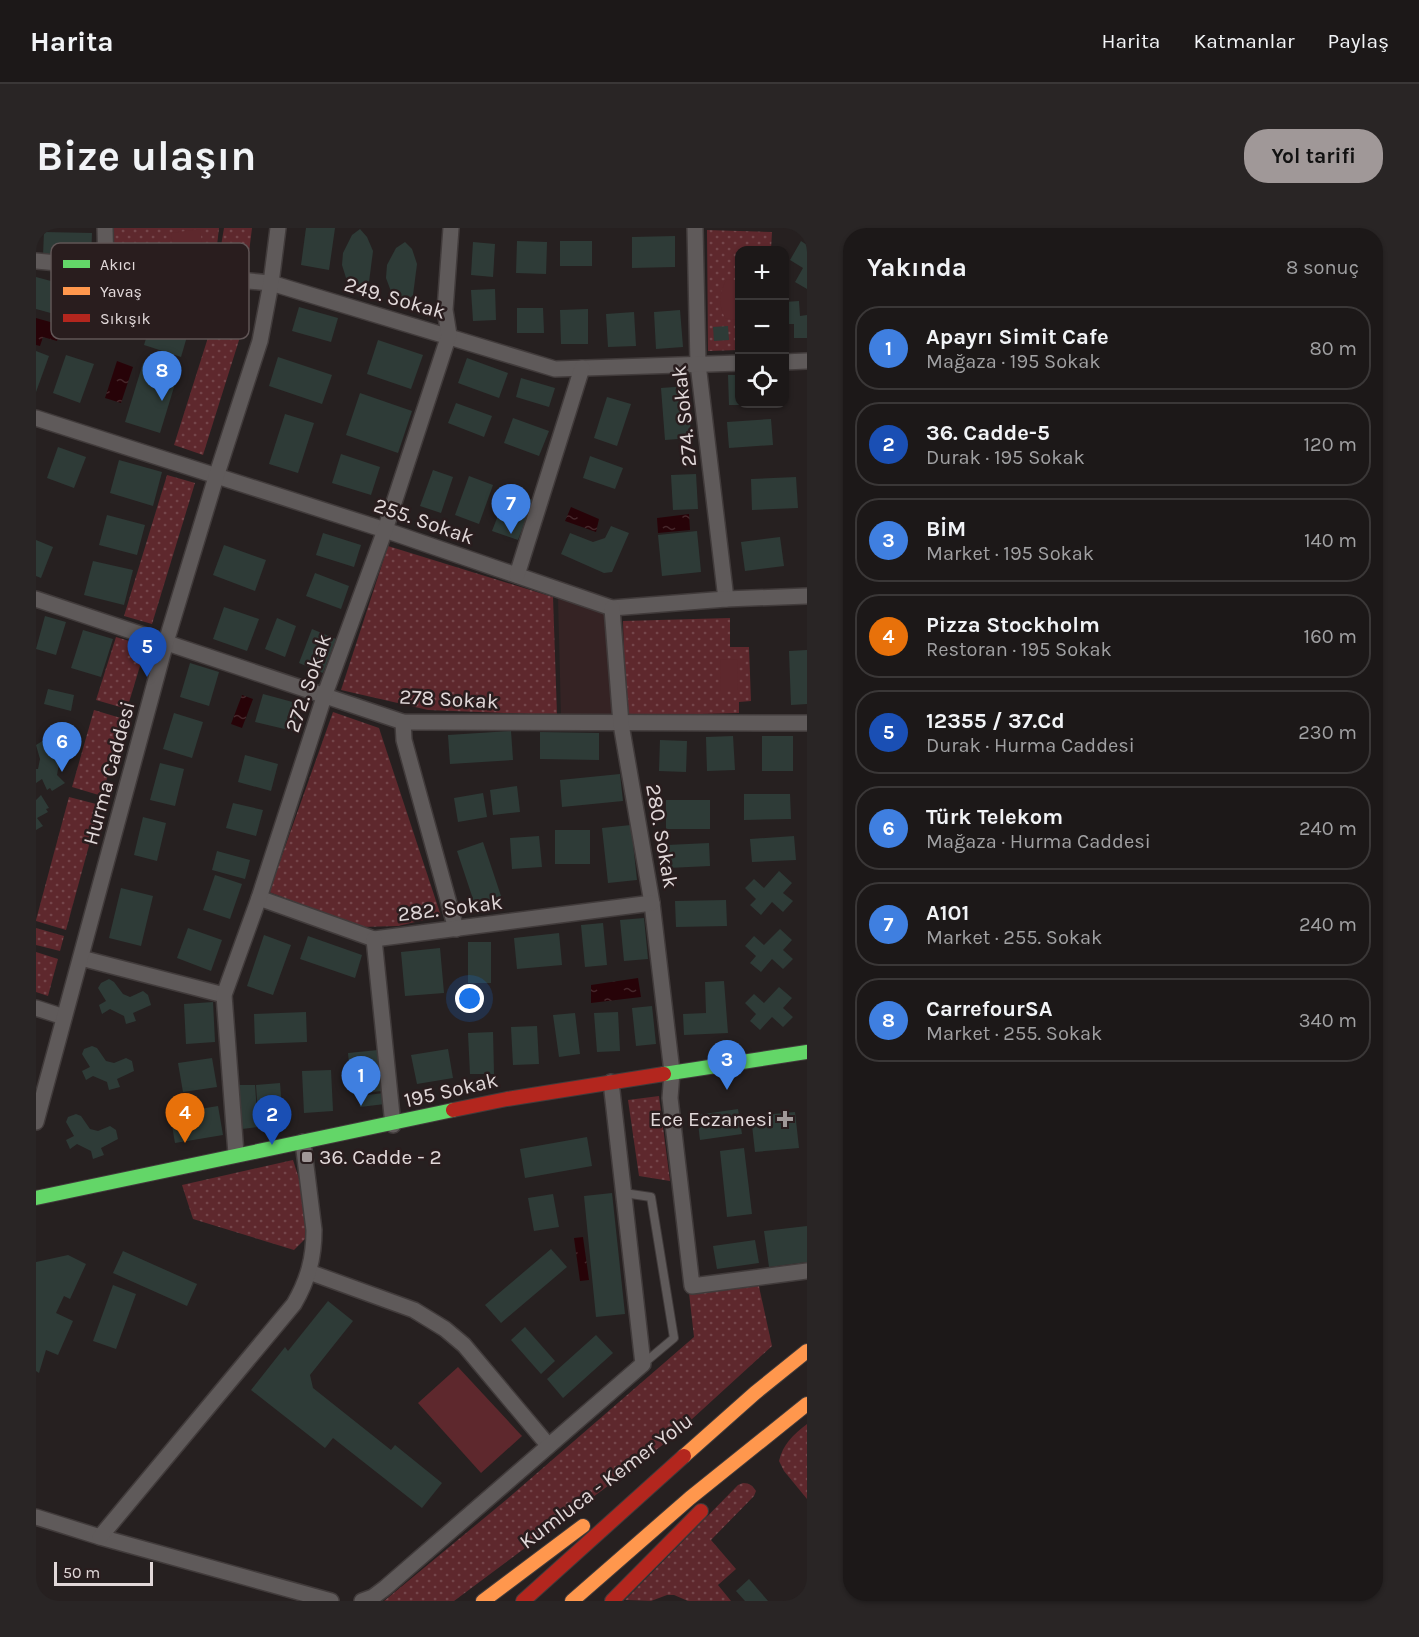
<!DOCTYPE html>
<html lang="tr">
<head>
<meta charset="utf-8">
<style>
	body { margin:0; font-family:Karla,sans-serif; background:#292525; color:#f1f3f6 }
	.controls { position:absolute; right:18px; top:18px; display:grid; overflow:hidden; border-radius:12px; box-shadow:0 2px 4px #0004 }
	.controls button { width:54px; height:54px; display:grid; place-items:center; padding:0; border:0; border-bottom:2px solid #3a3737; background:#1c1818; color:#f1f3f6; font:30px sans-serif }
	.scale { position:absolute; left:18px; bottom:15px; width:99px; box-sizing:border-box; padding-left:6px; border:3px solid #e1d8d9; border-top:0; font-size:16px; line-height:21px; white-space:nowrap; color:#e1d8d9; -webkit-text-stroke:4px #291d1e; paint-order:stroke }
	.you { position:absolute; left:434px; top:771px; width:21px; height:21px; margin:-15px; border:4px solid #fff; border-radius:50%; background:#1a73e8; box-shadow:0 0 0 9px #1a73e833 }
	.badge { display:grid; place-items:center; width:39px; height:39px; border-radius:50%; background:#a09898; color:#fff; font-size:20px; font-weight:700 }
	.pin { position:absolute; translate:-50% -50px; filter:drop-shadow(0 2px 3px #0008) }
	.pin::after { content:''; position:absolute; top:32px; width:21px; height:18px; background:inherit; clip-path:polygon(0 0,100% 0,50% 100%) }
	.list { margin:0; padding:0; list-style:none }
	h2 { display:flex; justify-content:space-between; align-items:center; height:78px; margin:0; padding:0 24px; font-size:26px }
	h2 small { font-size:20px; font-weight:400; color:#a0a0a2 }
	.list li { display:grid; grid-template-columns:39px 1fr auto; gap:18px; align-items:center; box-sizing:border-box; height:84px; margin:0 12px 12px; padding:0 12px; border:2px solid #3a3737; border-radius:24px }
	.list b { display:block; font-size:22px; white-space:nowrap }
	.list p { margin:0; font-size:20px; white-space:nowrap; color:#a0a0a2 }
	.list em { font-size:20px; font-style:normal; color:#a0a0a2 }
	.icon { flex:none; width:33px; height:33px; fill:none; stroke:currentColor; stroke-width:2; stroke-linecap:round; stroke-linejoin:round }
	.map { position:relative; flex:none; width:771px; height:1373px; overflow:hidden; border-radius:24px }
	header { display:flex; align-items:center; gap:36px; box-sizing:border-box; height:84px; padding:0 30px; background:#1c1818; border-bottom:2px solid #3a3737 }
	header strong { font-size:28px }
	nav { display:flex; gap:33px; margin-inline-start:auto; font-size:21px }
	.intro { display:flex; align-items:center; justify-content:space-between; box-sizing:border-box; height:144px; padding:0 36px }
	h1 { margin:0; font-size:42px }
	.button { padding:15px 27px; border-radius:24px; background:#a09898; color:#111; font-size:21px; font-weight:700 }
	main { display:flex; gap:36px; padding:0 36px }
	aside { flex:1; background:#1c1818; border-radius:24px; box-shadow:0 2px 4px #0004 }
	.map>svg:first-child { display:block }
</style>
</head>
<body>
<header>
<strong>Harita</strong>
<nav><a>Harita</a><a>Katmanlar</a><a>Paylaş</a></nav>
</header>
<div class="intro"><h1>Bize ulaşın</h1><a class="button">Yol tarifi</a></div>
<main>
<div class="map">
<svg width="771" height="1373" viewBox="0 0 771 1373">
	<defs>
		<pattern id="grass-dots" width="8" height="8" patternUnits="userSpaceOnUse" patternTransform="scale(1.5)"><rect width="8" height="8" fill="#5e282d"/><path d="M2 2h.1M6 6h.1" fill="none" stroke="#75464b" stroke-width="1.8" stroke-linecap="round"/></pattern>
		<pattern id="water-ripples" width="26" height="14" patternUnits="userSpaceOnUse" patternTransform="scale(1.5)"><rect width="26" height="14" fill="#270308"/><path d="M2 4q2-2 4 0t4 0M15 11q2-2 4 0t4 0" fill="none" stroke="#46272b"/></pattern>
	</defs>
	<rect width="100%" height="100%" fill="#262020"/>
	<!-- built -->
	<polygon fill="#352324" points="522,370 570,386 579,490 525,488"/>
	<!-- grass -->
	<g fill="url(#grass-dots)">
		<polygon points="78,0 183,0 178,44 78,33"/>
		<polygon points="188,0 216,0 211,40 182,36"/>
		<polygon points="671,2 736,4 735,22 704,22 703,122 672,123"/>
		<polygon points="179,60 211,61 204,109 167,227 138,217 175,100"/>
		<polygon points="131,247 159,255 116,396 88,388"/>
		<polygon points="352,318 517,369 521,487 392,482 305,462"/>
		<polygon points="694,390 694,419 713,419 715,473 703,474 703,485 590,488 587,393"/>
		<polygon points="80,409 110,418 91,481 60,472"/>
		<polygon points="58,482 88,491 66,568 36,559"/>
		<polygon points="297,484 343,500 405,688 362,698 325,699 233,664"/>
		<polygon points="33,569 64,577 30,702 0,693 0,692"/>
		<polygon points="0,700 28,708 24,723 0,717"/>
		<polygon points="0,724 22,731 12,768 0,764"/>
		<polygon points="623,868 634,953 603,948 592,872"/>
		<polygon points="257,932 268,966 271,1009 258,1022 157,991 146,957"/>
		<polygon points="722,1054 736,1118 632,1213 418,1373 348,1373 470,1272 658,1109 653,1065"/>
		<path d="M771,1196V1271L748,1243L743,1233C747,1216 757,1207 771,1196Z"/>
		<path d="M707,1255C714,1255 717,1258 720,1263L718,1268L675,1312L700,1341L682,1357L695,1373H652L638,1367H631L615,1373L589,1372L702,1257Z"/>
	</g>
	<!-- pitch -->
	<g fill="#5e282d">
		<polygon points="164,1 168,28 139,32 135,5"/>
		<path d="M691,51L703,53V86L700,92L689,90C682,77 683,64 691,51Z"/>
		<polygon points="701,431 702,463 685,463 684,432"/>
		<polygon points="422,1139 486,1208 445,1245 382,1175"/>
	</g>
	<!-- water -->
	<g fill="url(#water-ripples)">
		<polygon points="0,90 25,97 21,113 7,109 4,118 0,117"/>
		<polygon points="81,133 97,139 85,175 69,170"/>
		<polygon points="535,279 563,291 560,304 529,293"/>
		<polygon points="653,286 654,302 622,305 621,290"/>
		<polygon points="206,467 217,471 206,500 195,496"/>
		<polygon points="602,750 605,769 555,775 555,757"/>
		<polygon points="547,1009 553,1052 544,1053 538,1010"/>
	</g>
	<!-- building -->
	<g fill="#2e3b37">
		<polygon points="270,0 299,0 293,42 265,37"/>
		<polygon points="324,1 331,9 337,23 333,54 322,65 311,53 306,37 307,25 316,7"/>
		<polygon points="8,4 56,5 55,30 7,28"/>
		<polygon points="639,8 639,39 596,40 596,9"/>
		<polygon points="481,13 511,14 510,46 480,45"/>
		<rect x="524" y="13" width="32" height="25"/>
		<polygon points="765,13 771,17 771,61 759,54 767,40 754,32"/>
		<polygon points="369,14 376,21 381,36 377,67 367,77 356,66 350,50 351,37 360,20"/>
		<polygon points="437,14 459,16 457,49 435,47"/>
		<polygon points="0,49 30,57 22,87 0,81"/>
		<polygon points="126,60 162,71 145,129 108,117"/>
		<polygon points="459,61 460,92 437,93 435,62"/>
		<polygon points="763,73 764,88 771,87 771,110 758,110 758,96 748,96 748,74"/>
		<polygon points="263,79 302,90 295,114 256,103"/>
		<polygon points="481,80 507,80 508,105 481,105"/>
		<polygon points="552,81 552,116 525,116 524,82"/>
		<polygon points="644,82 647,119 620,121 618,84"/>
		<polygon points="598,84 600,118 572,119 570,86"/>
		<polygon points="692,98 693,112 678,113 677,99"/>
		<polygon points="342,112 387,127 375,161 331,146"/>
		<polygon points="0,123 13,128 0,164"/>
		<polygon points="30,127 58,136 44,175 17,165"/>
		<polygon points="242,129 296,147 286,176 233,158"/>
		<polygon points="431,130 472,145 463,170 422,155"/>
		<polygon points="107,135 142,146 124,205 89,194"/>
		<polygon points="692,147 704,147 704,177 693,177"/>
		<polygon points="485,150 519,160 513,179 480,169"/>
		<polygon points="652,158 655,210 629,212 625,160"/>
		<polygon points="324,165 376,183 362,225 310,207"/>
		<polygon points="571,169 595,176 581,218 558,210"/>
		<polygon points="420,175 456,188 448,209 412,195"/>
		<polygon points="249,186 278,195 262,245 233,236"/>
		<polygon points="477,190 513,203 503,228 468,215"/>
		<polygon points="735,191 737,217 693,220 691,194"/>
		<polygon points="22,219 50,229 38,260 11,250"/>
		<polygon points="305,226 344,239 335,267 296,255"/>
		<polygon points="554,228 587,240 579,261 547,250"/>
		<polygon points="83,232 126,244 117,278 74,265"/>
		<polygon points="397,242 417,249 405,285 384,278"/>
		<polygon points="660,246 662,281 637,282 635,247"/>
		<polygon points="433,248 457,257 443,296 419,287"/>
		<polygon points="760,249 762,280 716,282 715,251"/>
		<polygon points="472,262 497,272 482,312 456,303"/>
		<polygon points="71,287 109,297 101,327 63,317"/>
		<polygon points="575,298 593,305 576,344 568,345 525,326 534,305 557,314 569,310"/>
		<polygon points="661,303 665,344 626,348 622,307"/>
		<polygon points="287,305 325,317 318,339 280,327"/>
		<polygon points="744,309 748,338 709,343 705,314"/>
		<polygon points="0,312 17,319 5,350 0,348"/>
		<polygon points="188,317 230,332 219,363 177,347"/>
		<polygon points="57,333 97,342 88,377 48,367"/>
		<polygon points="279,345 313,358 305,381 270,368"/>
		<polygon points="188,379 223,391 211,423 177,411"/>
		<polygon points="9,388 30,394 20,427 0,421"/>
		<polygon points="241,390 260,398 249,429 229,421"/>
		<polygon points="276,401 300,411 287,445 263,435"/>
		<polygon points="47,402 77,411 65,449 35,440"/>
		<polygon points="771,422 771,476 755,477 753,423"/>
		<polygon points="154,435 183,444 173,478 144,469"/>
		<polygon points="12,461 38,467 35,483 8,476"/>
		<polygon points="227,466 264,476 257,503 219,494"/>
		<polygon points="138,485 167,494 156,530 127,521"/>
		<polygon points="475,503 477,532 414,536 412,507"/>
		<polygon points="504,504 563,505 563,532 504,531"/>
		<polygon points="697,508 699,542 671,543 670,509"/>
		<rect x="726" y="508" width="31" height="35"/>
		<polygon points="8,512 13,522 27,516 36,528 23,536 21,547 29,555 16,563 14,560 11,562 6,551 0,555 0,541 2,541 4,531 0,517"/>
		<polygon points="624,512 651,513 650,544 623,543"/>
		<polygon points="209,527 242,536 235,563 202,554"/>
		<polygon points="124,535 148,541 139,578 114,572"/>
		<polygon points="584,546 587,573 526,579 524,552"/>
		<polygon points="481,558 484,584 457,587 454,562"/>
		<polygon points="447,565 451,589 422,594 418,570"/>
		<polygon points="708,566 754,566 755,591 708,592"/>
		<polygon points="5,567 13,580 10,581 12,584 1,590 7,598 0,602 0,572"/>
		<rect x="630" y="572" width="44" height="29"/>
		<polygon points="197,575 227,582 220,608 190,600"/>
		<polygon points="107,589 130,595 121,633 98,627"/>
		<polygon points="595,597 601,652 572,655 566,600"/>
		<rect x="519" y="602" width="35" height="34"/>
		<polygon points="503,608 506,639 476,641 474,610"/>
		<polygon points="758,608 760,632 716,634 714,611"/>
		<polygon points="447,614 465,668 439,677 421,623"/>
		<polygon points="673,615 674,638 632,640 631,617"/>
		<polygon points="181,623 214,632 209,651 176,642"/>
		<polygon points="743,643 756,655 747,665 757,673 747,684 736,674 725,687 714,677 720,671 709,660 718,651 728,660"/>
		<polygon points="179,647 206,656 194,691 167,682"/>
		<polygon points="85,660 117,668 105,718 73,710"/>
		<polygon points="690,672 691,698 640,699 639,673"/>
		<polygon points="608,690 612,731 588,733 584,692"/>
		<polygon points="567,695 571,737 549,739 545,697"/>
		<polygon points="152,700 186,712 175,743 141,730"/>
		<polygon points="744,701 756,712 747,722 757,731 747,741 736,731 725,744 714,735 720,728 709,718 718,708 728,717"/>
		<polygon points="523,705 526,737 481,741 478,710"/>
		<polygon points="228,707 255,717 237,767 211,758"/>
		<polygon points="272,708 326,727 319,750 264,731"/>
		<rect x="432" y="714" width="23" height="41"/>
		<polygon points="404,720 408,765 369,768 365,724"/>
		<polygon points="73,751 78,754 87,766 94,769 107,763 112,767 115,777 97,785 100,793 90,796 88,788 74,781 66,786 63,777 70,773 62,760 65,755"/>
		<polygon points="688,753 692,805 648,807 647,786 670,785 669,754"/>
		<polygon points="743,759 756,770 747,780 757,789 747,799 736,789 724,802 714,793 720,786 709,775 718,766 728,775"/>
		<polygon points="177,774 179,814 150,816 148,776"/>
		<polygon points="616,778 620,816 600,818 596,780"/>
		<polygon points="270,784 271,814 219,816 218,786"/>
		<polygon points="582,784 584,823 561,824 558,785"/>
		<polygon points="539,785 544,826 523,829 517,787"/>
		<polygon points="501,798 503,836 477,837 475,799"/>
		<polygon points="457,804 458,846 434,846 432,805"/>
		<polygon points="56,818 61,820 70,833 78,835 90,830 96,833 98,843 81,851 84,859 73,862 71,854 57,848 50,852 46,843 54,839 46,826 48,821"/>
		<polygon points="412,821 417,850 381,856 375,827"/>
		<polygon points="342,822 346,863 316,866 312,825"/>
		<polygon points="176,830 181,859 147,864 142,835"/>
		<polygon points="295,842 297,883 268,885 266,843"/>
		<polygon points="244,855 247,896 223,899 220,857"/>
		<polygon points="203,857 219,857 222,899 206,901"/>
		<polygon points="348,865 349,876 324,879 323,868"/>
		<polygon points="182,878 187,907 139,915 134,886"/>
		<polygon points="702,881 706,906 664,912 661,887"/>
		<polygon points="759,884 763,920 719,924 715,888"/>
		<polygon points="40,886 45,888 54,901 62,903 74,898 80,902 82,911 65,920 68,927 57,931 55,923 41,916 34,921 30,912 38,908 30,894 32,889"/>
		<polygon points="551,909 556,938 489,950 484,921"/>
		<polygon points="708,920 716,986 691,989 684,923"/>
		<polygon points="576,965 589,1086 560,1089 548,968"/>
		<polygon points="517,966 523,999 498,1003 492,970"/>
		<polygon points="771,998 771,1034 733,1039 728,1003"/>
		<polygon points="719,1012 723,1035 681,1041 677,1018"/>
		<polygon points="515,1021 531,1039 465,1095 449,1077"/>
		<polygon points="87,1023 161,1056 151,1078 77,1045"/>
		<polygon points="32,1027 50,1036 34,1071 28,1068 20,1085 37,1093 22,1127 10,1122 3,1145 0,1143 0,1034"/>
		<polygon points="77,1057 100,1066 80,1121 57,1113"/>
		<polygon points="292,1073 317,1093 274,1147 277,1160 355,1222 359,1217 406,1255 386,1280 297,1210 289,1220 215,1162 249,1119 252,1123"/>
		<polygon points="489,1099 519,1133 505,1146 475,1112"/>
		<polygon points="560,1107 577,1125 527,1170 511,1151"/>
		<polygon points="713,1351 732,1373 709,1373 700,1363"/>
	</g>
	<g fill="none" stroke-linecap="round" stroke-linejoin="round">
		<!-- lane casing -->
		<g stroke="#413b3b" stroke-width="10">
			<polyline id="lane" points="588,965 615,969 638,1110 607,1136"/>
		</g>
		<!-- street casing -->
		<g stroke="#413b3b" stroke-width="18">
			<g id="street">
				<polyline points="69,0 70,39"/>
				<polyline points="659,0 662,136 690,371"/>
				<polyline points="0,33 235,55 519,141 704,135"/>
				<polyline points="748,134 771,133"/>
				<polyline points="0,190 349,302 576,380 690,371 771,368"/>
				<polyline points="481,347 546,140"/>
				<polyline points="0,371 367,494 771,495"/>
				<polyline points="576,380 585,496 616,675 636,844 634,870 656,1058 771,1043"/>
				<polyline points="367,494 368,512 420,701"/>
				<polyline points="223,670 338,711 616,675"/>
				<polyline points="338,711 357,897"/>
				<polyline points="45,730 188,767"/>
				<polyline points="0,780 28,789"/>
				<polyline points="0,894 130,414 180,249 224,113 235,55 242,0"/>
				<polyline points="200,926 188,767 223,670 289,466 349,302 413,107 409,82 415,0"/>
				<polyline points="273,1044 378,1082 409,1101 428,1117 512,1217"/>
				<polyline points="0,1289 64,1309 295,1373"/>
				<path d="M64,1309L258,1076C272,1052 278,1030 278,1002L267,914"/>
				<polyline points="326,1373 337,1369 349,1360 607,1136 575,854"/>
			</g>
		</g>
		<!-- fast casing -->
		<g stroke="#413b3b" stroke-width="16">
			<g id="fast">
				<polyline points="628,846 771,824"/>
				<polyline points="0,970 417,882"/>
			</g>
		</g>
		<!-- slow casing -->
		<g stroke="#413b3b" stroke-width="16">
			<g id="slow">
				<polyline points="648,1228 719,1165 771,1123"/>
				<polyline points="447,1373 547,1298"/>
				<polyline points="536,1373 654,1270 771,1176"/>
			</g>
		</g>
		<!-- jam casing -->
		<g stroke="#413b3b" stroke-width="16">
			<g id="jam">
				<polyline points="417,882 471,871 628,846"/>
				<polyline points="487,1373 648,1228"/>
				<polyline points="576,1373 665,1283"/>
			</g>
		</g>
		<!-- lane -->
		<use href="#lane" stroke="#5f5a5a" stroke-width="8"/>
		<!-- street -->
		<use href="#street" stroke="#5f5a5a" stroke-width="15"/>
		<!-- fast -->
		<use href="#fast" stroke="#63d668" stroke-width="14"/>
		<!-- slow -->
		<use href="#slow" stroke="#ff974d" stroke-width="14"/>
		<!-- jam -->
		<use href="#jam" stroke="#b3261e" stroke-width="14"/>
	</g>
	<!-- markers -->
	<g fill="#a09898" stroke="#291d1e" stroke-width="2">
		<path d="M746 882h6v6h6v6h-6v6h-6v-6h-6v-6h6z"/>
		<rect x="265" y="923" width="12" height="12" rx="3"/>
	</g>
	<g text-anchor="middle" stroke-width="5" stroke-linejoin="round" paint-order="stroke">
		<!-- street labels -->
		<g font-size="21" fill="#e1d8d9" stroke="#291d1e">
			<text transform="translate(359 70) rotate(16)" y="7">249. Sokak</text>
			<text transform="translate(648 188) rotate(-96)" y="7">274. Sokak</text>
			<text transform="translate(388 293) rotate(19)" y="7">255. Sokak</text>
			<text transform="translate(272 455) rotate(-71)" y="7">272. Sokak</text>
			<text transform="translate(413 471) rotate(3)" y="7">278 Sokak</text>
			<text transform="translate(73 545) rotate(-75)" y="7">Hurma Caddesi</text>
			<text transform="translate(626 608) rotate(80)" y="7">280. Sokak</text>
			<text transform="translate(414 680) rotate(-7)" y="7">282. Sokak</text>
			<text transform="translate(415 862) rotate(-13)" y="7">195 Sokak</text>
			<text transform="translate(570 1253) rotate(-37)" y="7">Kumluca - Kemer Yolu</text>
		</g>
		<!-- poi labels -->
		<g font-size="21" fill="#e1d8d9" stroke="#291d1e" text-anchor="end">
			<text x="737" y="898">Ece Eczanesi</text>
			<text x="283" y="936" text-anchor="start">36. Cadde - 2</text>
		</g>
	</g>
	<!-- legend -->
	<rect x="15" y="15" width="198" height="96" rx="9" fill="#291d1e" stroke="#605556" stroke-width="1.5"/>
	<rect x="27" y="32" width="27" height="8" fill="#63d668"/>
	<rect x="27" y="59" width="27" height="8" fill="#ff974d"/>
	<rect x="27" y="86" width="27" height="8" fill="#b3261e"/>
	<g font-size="16" fill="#e1d8d9">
		<text x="64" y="42">Akıcı</text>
		<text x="64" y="69">Yavaş</text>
		<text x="64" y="96">Sıkışık</text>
	</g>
</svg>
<div class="controls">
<button>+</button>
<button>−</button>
<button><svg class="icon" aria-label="locate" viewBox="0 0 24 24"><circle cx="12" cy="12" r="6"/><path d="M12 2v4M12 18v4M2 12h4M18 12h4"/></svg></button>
</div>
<div class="scale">50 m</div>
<div class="you"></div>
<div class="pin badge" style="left:325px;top:878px;background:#3f7fe0">1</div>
<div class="pin badge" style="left:236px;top:917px;background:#1a4fb4">2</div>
<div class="pin badge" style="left:691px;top:862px;background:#3f7fe0">3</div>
<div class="pin badge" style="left:149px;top:915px;background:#e8710a">4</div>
<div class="pin badge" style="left:111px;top:449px;background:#1a4fb4">5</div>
<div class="pin badge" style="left:26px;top:544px;background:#3f7fe0">6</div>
<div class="pin badge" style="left:475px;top:306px;background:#3f7fe0">7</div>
<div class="pin badge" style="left:126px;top:173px;background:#3f7fe0">8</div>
</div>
<aside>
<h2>Yakında<small>8 sonuç</small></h2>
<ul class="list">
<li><span class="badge" style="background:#3f7fe0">1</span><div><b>Apayrı Simit Cafe</b><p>Mağaza · 195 Sokak</p></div><em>80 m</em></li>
<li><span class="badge" style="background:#1a4fb4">2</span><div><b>36. Cadde-5</b><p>Durak · 195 Sokak</p></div><em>120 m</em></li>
<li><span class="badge" style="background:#3f7fe0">3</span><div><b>BİM</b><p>Market · 195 Sokak</p></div><em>140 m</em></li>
<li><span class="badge" style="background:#e8710a">4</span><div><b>Pizza Stockholm</b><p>Restoran · 195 Sokak</p></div><em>160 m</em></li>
<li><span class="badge" style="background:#1a4fb4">5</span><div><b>12355 / 37.Cd</b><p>Durak · Hurma Caddesi</p></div><em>230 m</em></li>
<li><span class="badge" style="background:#3f7fe0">6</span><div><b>Türk Telekom</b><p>Mağaza · Hurma Caddesi</p></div><em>240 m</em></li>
<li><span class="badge" style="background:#3f7fe0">7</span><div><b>A101</b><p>Market · 255. Sokak</p></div><em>240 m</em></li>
<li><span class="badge" style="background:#3f7fe0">8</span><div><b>CarrefourSA</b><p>Market · 255. Sokak</p></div><em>340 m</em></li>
</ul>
</aside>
</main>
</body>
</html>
